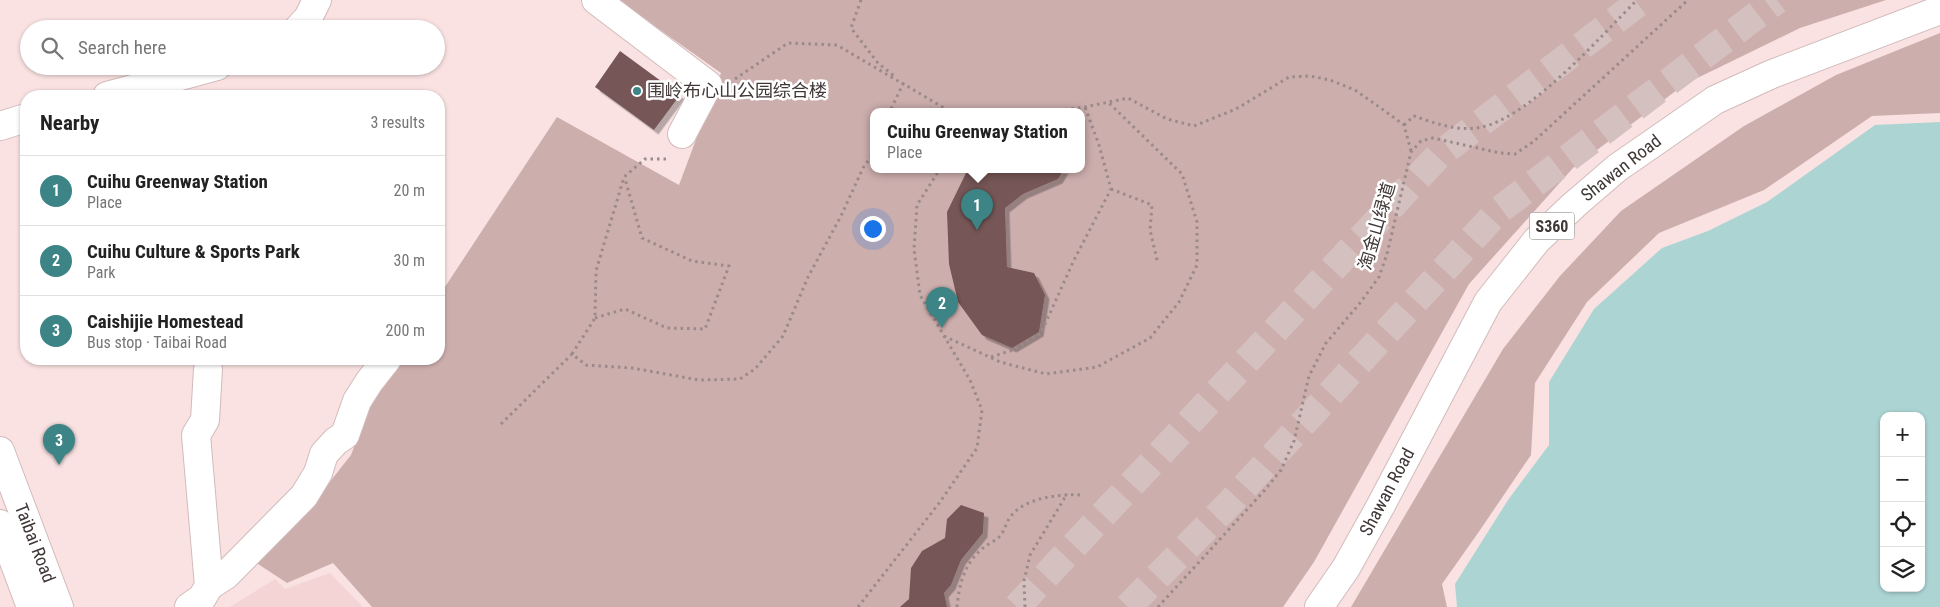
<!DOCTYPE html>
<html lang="en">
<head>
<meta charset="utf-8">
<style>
	body { margin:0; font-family:"Roboto Condensed","Noto Sans SC",sans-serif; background:#f2f2f2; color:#222 }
	.controls { position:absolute; right:15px; bottom:15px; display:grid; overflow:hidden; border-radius:10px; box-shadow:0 1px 4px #0004 }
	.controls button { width:45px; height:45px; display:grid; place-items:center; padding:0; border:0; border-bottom:1px solid #e0e0e0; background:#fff; color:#222; font:25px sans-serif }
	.you { position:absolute; left:872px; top:228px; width:18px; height:18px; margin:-12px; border:4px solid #fff; border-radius:50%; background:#1a73e8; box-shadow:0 0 0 8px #1a73e833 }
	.badge { display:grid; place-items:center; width:32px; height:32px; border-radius:50%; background:#3c8485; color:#fff; font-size:16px; font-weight:700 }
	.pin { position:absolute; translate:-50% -41px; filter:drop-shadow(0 1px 2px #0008) }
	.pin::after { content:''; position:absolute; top:26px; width:18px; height:15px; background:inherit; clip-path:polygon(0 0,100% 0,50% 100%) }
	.popup { position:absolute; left:870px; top:108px; width:215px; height:65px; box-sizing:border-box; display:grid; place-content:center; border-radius:10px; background:#fff; filter:drop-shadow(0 1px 4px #0005); font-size:16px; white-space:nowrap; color:#767676 }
	.popup b { font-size:19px; color:#222 }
	.popup::after { content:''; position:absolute; left:50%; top:100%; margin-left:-10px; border:10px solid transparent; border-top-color:#fff }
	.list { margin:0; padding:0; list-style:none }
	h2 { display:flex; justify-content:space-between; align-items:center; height:65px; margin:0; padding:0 20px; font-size:21px }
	h2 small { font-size:16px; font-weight:400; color:#767676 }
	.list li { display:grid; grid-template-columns:32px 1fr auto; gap:15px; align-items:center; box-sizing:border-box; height:70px; padding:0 20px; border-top:1px solid #e0e0e0 }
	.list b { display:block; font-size:19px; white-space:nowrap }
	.list p { margin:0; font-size:16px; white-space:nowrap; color:#767676 }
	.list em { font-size:16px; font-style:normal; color:#767676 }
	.icon { flex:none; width:28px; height:28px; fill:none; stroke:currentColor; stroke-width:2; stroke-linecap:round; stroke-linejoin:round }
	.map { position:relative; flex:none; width:1940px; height:607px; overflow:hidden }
	.search { position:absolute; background:#fff; box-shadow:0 1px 4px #0004; left:20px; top:20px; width:425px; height:55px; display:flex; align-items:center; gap:12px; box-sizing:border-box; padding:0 18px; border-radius:28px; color:#767676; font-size:19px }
	.panel { position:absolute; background:#fff; box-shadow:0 1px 4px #0004; left:20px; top:90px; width:425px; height:275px; border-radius:20px }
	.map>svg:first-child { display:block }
</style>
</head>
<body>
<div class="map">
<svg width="1940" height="607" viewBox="0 0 1940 607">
	<defs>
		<filter id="shadow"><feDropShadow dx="4.5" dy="4.5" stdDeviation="0" flood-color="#0004"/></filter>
	</defs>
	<rect width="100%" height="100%" fill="#fae2e2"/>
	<!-- built -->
	<polygon fill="#f4d4d4" points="330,573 363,607 230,607 275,579 285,589"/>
	<!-- green -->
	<g fill="#ccaead" fill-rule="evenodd">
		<path d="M618,0H1886L1800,28L1685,84L1573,168L1469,284L1314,562L1283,607H372L333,563L287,583L255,562L299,521L351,455L374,395L398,359H439V296L557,117L679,185L721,73ZM873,111H1081V169H873Z"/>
		<polygon points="1940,33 1940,113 1872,116 1764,190 1659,233 1587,302 1535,383 1531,455 1478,533 1442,584 1447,607 1351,607 1503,349 1560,276 1621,211 1744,126 1836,75"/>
	</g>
	<!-- water -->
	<path fill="#abd4d3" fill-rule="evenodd" d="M1940,122V607H1457L1455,584L1508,500L1549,445V382L1594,309L1662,248L1708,231L1767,202L1875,125ZM1884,416H1921V588H1884Z"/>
	<!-- building -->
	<g fill="#765656" filter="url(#shadow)">
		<polygon points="620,51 680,95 654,130 595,87"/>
		<polygon points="968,169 1064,169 1058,179 1023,194 1005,208 1007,267 1034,273 1045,295 1039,332 1012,348 982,335 958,302 949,264 947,212"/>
		<polygon points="961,505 984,513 983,533 961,560 951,585 944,593 947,607 900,607 909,599 911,568 922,551 945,538 947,519"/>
	</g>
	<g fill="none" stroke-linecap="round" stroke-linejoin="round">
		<!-- trunk-tunnel -->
		<g stroke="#d5c0c0" stroke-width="28" stroke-dasharray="28 14" stroke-linecap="butt">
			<polyline points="1017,607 1439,155 1642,0"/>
			<polyline points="1128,607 1229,504 1498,211 1777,0"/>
		</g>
		<!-- minor casing -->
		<g stroke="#d2bbbb" stroke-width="30">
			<g id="minor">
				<polyline points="596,0 708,85 682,134"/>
				<polyline points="298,29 308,18 317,0"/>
				<polyline points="107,96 217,66"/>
				<polyline points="0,126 26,118"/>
				<polyline points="209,586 226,575 304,496 318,473 324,454 336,441 345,435 357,401 369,382 387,359"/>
				<polyline points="189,607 202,598 209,586 196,435 205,420 208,369"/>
			</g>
		</g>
		<!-- secondary casing -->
		<g stroke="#d2bbbb" stroke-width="30">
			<g id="secondary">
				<polyline points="0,451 59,607"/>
				<polyline points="0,524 31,607"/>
			</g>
		</g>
		<!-- primary casing -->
		<g stroke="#d2bbbb" stroke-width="30">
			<polyline id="primary" points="1319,607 1346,568 1380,507 1488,302 1537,240 1574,205 1617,168 1715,100 1772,74 1940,10"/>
		</g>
		<!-- path -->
		<g stroke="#9a8a8a" stroke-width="3" stroke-dasharray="2.5 4" stroke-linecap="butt">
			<polyline points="861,0 851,28 878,63 894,76"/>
			<polyline points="735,79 788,43 837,45 903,84 890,111"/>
			<polyline points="902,83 949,111"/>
			<polyline points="1052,111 1085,107 1128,98 1167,119 1194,126 1236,109 1289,77 1310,76 1330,80 1355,90 1385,111 1404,125 1411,151"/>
			<path d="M1404,125L1414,116C1437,124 1464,134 1489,125C1537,109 1600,37 1637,0"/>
			<polyline points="1111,189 1152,205 1150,230 1158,264"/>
			<polyline points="595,318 625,309 667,328 705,329 729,266 692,261 642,238 625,179"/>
			<polyline points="944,336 1000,362 1046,374 1097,367 1150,338 1179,302 1197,265 1197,222 1182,174 1107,101"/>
			<polyline points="572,354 595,318 596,271 624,177 645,159 667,159 668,158"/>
			<polyline points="991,357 1013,350 1041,333 1074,260 1111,189 1099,145 1085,107"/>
			<polyline points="501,424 572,354 586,365 632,368 699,380 740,379 755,369 783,336 808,277 841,216 863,168 873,154"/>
			<polyline points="858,607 940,502 977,448 982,410 970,380 920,295 914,249 917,205 940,169"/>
			<path d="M957,607C959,585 964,564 982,549C987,544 996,541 1000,536C1005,530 1006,522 1011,516C1026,497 1060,494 1082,495"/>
			<polyline points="1025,607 1024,581 1030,555 1067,494"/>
			<polyline points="1158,607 1264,491 1281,470 1294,441 1309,376 1326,343 1360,303 1379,277 1387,254 1411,152 1421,141 1433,138 1500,153 1515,154 1533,142 1688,0"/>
		</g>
		<!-- minor -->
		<use href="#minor" stroke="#fff" stroke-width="28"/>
		<!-- secondary -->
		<use href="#secondary" stroke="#fff" stroke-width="28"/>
		<!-- primary -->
		<use href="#primary" stroke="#fff" stroke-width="28"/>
	</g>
	<!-- markers -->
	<circle fill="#3c8485" stroke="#fff" stroke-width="2" cx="637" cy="91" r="5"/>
	<g text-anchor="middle" stroke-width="5" stroke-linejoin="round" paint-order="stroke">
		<!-- shield labels -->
		<rect fill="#fff" stroke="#797373" stroke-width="1" x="1529.5" y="212.5" width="45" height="27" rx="4"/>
		<g font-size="16" font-weight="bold" fill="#403737">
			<text x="1552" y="232">S360</text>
		</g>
		<!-- poi labels -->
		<g font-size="18" fill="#403737" stroke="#fff" text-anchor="start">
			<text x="647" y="97">围岭布心山公园综合楼</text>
		</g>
		<!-- street labels -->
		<g font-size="18" fill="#403737" stroke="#fff">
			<text transform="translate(1621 168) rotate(-38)" y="6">Shawan Road</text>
			<text transform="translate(1377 226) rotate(-74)" y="6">淘金山绿道</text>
			<text transform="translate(1387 492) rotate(-62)" y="6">Shawan Road</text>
			<text transform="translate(35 543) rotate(69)" y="6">Taibai Road</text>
		</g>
	</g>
</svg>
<div class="controls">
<button>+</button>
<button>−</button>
<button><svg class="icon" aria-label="locate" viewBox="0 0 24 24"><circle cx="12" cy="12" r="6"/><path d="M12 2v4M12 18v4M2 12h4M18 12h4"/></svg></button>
<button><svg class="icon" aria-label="layers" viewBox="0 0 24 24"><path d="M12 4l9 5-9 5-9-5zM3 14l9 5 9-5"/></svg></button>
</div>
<div class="you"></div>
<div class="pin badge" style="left:977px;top:230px">1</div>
<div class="popup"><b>Cuihu Greenway Station</b>Place</div>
<div class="pin badge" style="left:942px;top:328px">2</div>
<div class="pin badge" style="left:59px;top:465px">3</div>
<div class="search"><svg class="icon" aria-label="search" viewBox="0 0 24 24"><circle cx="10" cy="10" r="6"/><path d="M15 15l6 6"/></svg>Search here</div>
<section class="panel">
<h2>Nearby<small>3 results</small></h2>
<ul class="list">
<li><span class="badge">1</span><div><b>Cuihu Greenway Station</b><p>Place</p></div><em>20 m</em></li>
<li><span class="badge">2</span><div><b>Cuihu Culture &amp; Sports Park</b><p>Park</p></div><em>30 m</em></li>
<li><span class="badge">3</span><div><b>Caishijie Homestead</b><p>Bus stop · Taibai Road</p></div><em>200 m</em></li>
</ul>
</section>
</div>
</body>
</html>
